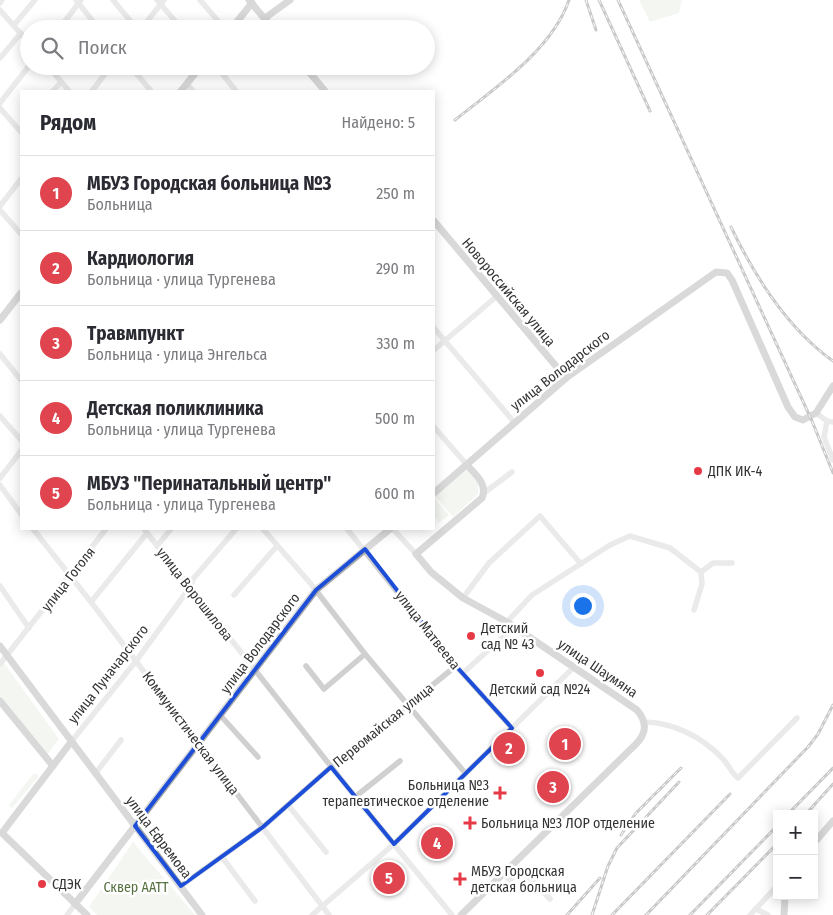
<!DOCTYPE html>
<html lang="ru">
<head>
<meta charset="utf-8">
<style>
	body { margin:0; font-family:"Fira Sans Condensed",sans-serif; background:#f7f7f7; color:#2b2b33 }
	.controls { position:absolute; right:15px; bottom:15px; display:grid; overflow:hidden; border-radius:0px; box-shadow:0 2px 12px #0003 }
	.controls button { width:45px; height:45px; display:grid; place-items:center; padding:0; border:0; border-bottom:1px solid #e1e1e2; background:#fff; color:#2b2b33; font:25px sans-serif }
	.you { position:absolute; left:582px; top:605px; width:18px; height:18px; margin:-12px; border:4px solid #fff; border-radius:50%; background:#1a73e8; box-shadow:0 0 0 8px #1a73e833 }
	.badge { display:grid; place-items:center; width:32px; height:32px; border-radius:50%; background:#2563eb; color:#fff; font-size:16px; font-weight:700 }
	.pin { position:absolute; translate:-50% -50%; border:2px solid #fff; box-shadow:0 1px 5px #0006 }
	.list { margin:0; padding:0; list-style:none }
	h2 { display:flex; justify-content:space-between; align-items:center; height:65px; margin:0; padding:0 20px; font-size:21px }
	h2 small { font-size:16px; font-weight:400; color:#7c7c81 }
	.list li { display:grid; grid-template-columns:32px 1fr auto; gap:15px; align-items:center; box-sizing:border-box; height:75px; padding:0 20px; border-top:1px solid #e1e1e2 }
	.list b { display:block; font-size:19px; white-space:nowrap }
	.list p { margin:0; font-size:16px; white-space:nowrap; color:#7c7c81 }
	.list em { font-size:16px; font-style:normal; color:#7c7c81 }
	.icon { flex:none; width:28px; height:28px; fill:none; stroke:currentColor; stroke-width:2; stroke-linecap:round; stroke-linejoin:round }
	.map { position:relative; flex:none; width:833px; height:915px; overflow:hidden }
	.search { position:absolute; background:#fff; box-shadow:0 2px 12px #0003; left:20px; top:20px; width:415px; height:55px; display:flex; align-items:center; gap:12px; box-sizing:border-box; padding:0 18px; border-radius:28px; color:#7c7c81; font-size:19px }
	.panel { position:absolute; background:#fff; box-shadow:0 2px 12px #0003; left:20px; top:90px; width:415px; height:440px; border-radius:0px }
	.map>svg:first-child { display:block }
</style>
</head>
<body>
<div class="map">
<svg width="833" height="915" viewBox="0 0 833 915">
	<rect width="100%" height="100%" fill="#fff"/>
	<!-- green -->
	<g fill="#e6ecdf">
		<polygon points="639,0 682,0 679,13 650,22"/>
		<polygon points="467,469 478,481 478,494 453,517 435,496"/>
		<polygon points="434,498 449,515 439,523 434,516"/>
		<polygon points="4,663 59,739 47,755 0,698 0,668"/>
		<polygon points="34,773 39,776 12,808 9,805"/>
		<polygon points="133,842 195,915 97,915 89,907"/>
	</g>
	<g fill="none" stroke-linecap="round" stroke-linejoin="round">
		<!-- minor -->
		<g stroke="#d0d0d0" stroke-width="5.5">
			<polyline points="76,0 99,29"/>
			<polyline points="113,0 137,29"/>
			<polyline points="157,0 182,29"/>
			<polyline points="200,0 225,29"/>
			<polyline points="0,3 2,0"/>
			<polyline points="0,10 29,43"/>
			<polyline points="14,25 35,0"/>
			<polyline points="59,29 81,0"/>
			<polyline points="141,29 164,0"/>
			<polyline points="0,58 21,33"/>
			<polyline points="48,66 69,91"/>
			<polyline points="130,66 151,91"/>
			<polyline points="216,66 236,91"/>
			<polyline points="187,84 193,91"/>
			<polyline points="53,91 61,82"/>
			<polyline points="92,91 111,66"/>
			<polyline points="0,103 29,66"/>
			<polyline points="0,108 21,132"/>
			<polyline points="0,206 21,179"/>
			<polyline points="0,210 21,234"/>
			<polyline points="434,328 514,422"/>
			<polyline points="434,350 497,296"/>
			<polyline points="0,354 21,380"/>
			<polyline points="816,413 827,421 833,422"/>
			<polyline points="0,416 21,440"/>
			<polyline points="827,421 824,437 833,460"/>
			<polyline points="434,427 467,465"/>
			<polyline points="0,478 21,451"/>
			<polyline points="0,485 21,514"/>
			<polyline points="484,493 512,472"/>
			<polyline points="33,529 91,602 329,915"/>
			<polyline points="144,529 355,797 452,915"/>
			<polyline points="263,529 311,584 365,654 466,774"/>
			<polyline points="347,529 456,666 512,728"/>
			<polyline points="393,529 416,554"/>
			<polyline points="157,546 171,529"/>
			<polyline points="701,572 713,563 732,563"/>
			<polyline points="0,586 29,628"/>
			<polyline points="234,595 277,546"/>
			<polyline points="463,598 489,563 540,516 581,564"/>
			<polyline points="91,602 147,533"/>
			<polyline points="507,622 532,595 610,545 630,536 670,548 701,572 702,584 694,610"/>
			<polyline points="0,664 106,529"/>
			<polyline points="306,666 324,689 365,654"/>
			<polyline points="463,673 513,628"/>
			<polyline points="220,715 258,757"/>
			<path d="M644,722C672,722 702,737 721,757C728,763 731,773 738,778L797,718"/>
			<polyline points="71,742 136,661 191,586 193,579 236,529"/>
			<polyline points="95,774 121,740"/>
			<polyline points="355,797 400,761"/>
			<polyline points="288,805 326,852"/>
			<polyline points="222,857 255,901"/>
			<polyline points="503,874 510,880 517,874 527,875 550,899"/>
			<polyline points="181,886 263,827 331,767 456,666"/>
			<polyline points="756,909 768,915"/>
			<polyline points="67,915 75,904"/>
			<polyline points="312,915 394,844 574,667"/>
			<polyline points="750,915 777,886"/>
		</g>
		<!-- major -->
		<g stroke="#ababab" stroke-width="7">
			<polyline points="249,0 273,29"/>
			<polyline points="265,18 290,0"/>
			<polyline points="231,29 252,3"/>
			<polyline points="304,66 325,91"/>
			<polyline points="181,91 201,66"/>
			<polyline points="434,221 566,378"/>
			<polyline points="0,320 21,293"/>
			<polyline points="434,493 566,378 716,272 727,273 732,280 788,407 795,417 803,420 816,413 833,386"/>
			<polyline points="0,646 202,915"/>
			<polyline points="0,701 53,766"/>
			<polyline points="71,742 2,833 87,915"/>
			<polyline points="814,843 833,821"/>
			<polyline points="75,904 316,590 390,529"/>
			<path d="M461,915L636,744C647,733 647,722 637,710L507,622L463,598L431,572L416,554L482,498C488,484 475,474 467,465"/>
			<polyline points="784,915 785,896"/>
		</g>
		<!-- rail casing -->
		<g stroke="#888" stroke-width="3">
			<g id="rail">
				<polyline points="586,0 596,30"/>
				<polyline points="599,0 650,111"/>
				<polyline points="618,0 812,421 833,473"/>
				<path d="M455,120C495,88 552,50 569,0"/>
				<path d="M731,227C755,277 787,328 833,361"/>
				<polyline points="788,814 833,768"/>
				<polyline points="806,814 833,784"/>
				<polyline points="621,835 636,813 681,768"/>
				<polyline points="567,915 600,878"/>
				<polyline points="592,915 608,866 617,848 679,782"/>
				<polyline points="612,915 730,794"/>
				<polyline points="646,915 808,747 818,734 833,705"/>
				<polyline points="690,915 777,826"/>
				<polyline points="707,915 777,844"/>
			</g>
		</g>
		<!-- rail -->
		<use href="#rail" stroke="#fff" stroke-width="1" stroke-dasharray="4" stroke-linecap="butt"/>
	</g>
	<!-- marked area -->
	<path d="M0 0H833V915H0ZM365,549L456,666L512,728L394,844L331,767L263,827L181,886L135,826L316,590Z" fill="#fff" fill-opacity=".55" fill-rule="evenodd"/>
	<path fill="none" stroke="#1d4ed8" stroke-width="4" stroke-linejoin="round" d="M365,549L456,666L512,728L394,844L331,767L263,827L181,886L135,826L316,590Z"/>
	<!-- markers -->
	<g fill="#e63946" stroke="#fff" stroke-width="2">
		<circle cx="698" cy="471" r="5"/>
		<circle cx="471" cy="636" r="5"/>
		<circle cx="540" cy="673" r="5"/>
		<path d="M497.5 785.5h5v5h5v5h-5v5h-5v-5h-5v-5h5z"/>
		<path d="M467.5 815.5h5v5h5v5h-5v5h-5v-5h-5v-5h5z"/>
		<path d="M457.5 871.5h5v5h5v5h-5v5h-5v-5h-5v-5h5z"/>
		<circle cx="42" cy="884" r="5"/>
	</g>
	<g text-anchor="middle" stroke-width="5" stroke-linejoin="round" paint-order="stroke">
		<!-- street labels -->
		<g font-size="14" fill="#333" stroke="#fff">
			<text transform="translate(509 292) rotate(50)" y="5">Новороссийская улица</text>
			<text transform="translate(560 370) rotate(-38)" y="5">улица Володарского</text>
			<text transform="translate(68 579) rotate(-52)" y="5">улица Гоголя</text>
			<text transform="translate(195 594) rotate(52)" y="5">улица Ворошилова</text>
			<text transform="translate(428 630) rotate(52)" y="5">улица Матвеева</text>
			<text transform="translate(260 643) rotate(-53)" y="5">улица Володарского</text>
			<text transform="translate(598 668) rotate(34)" y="5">улица Шаумяна</text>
			<text transform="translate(108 674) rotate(-52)" y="5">улица Луначарского</text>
			<text transform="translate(383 725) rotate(-39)" y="5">Первомайская улица</text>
			<text transform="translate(191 733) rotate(53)" y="5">Коммунистическая улица</text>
			<text transform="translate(159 837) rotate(53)" y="5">улица Ефремова</text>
		</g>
		<!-- poi labels -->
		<g font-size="14" fill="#333" stroke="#fff" text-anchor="start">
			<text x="708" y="476">ДПК ИК-4</text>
			<text x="481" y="633">Детский<tspan x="481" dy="16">сад № 43</tspan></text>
			<text x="540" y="694" text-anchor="middle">Детский сад №24</text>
			<text x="489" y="790" text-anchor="end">Больница №3<tspan x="489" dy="16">терапевтическое отделение</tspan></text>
			<text x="481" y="828">Больница №3 ЛОР отделение</text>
			<text x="471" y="876">МБУЗ Городская<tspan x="471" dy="16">детская больница</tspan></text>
			<text x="52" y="889">СДЭК</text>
		</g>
		<!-- park labels -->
		<g font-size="14" fill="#56703f" stroke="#fff">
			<text x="136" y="892">Сквер ААТТ</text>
		</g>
	</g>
</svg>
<div class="controls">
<button>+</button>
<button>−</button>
</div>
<div class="you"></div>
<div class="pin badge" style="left:565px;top:744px;background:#e0444e">1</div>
<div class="pin badge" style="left:509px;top:748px;background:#e0444e">2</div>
<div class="pin badge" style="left:553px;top:787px;background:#e0444e">3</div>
<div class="pin badge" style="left:437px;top:843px;background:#e0444e">4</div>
<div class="pin badge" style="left:389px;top:878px;background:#e0444e">5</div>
<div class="search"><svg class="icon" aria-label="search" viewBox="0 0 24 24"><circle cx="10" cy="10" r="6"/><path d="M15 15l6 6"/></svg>Поиск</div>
<section class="panel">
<h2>Рядом<small>Найдено: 5</small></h2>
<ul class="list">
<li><span class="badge" style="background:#e0444e">1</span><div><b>МБУЗ Городская больница №3</b><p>Больница</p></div><em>250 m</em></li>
<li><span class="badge" style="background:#e0444e">2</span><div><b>Кардиология</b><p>Больница · улица Тургенева</p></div><em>290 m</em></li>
<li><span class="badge" style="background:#e0444e">3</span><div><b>Травмпункт</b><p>Больница · улица Энгельса</p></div><em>330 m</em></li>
<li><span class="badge" style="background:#e0444e">4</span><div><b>Детская поликлиника</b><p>Больница · улица Тургенева</p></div><em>500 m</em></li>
<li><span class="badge" style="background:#e0444e">5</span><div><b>МБУЗ &quot;Перинатальный центр&quot;</b><p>Больница · улица Тургенева</p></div><em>600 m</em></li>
</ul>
</section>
</div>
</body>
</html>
